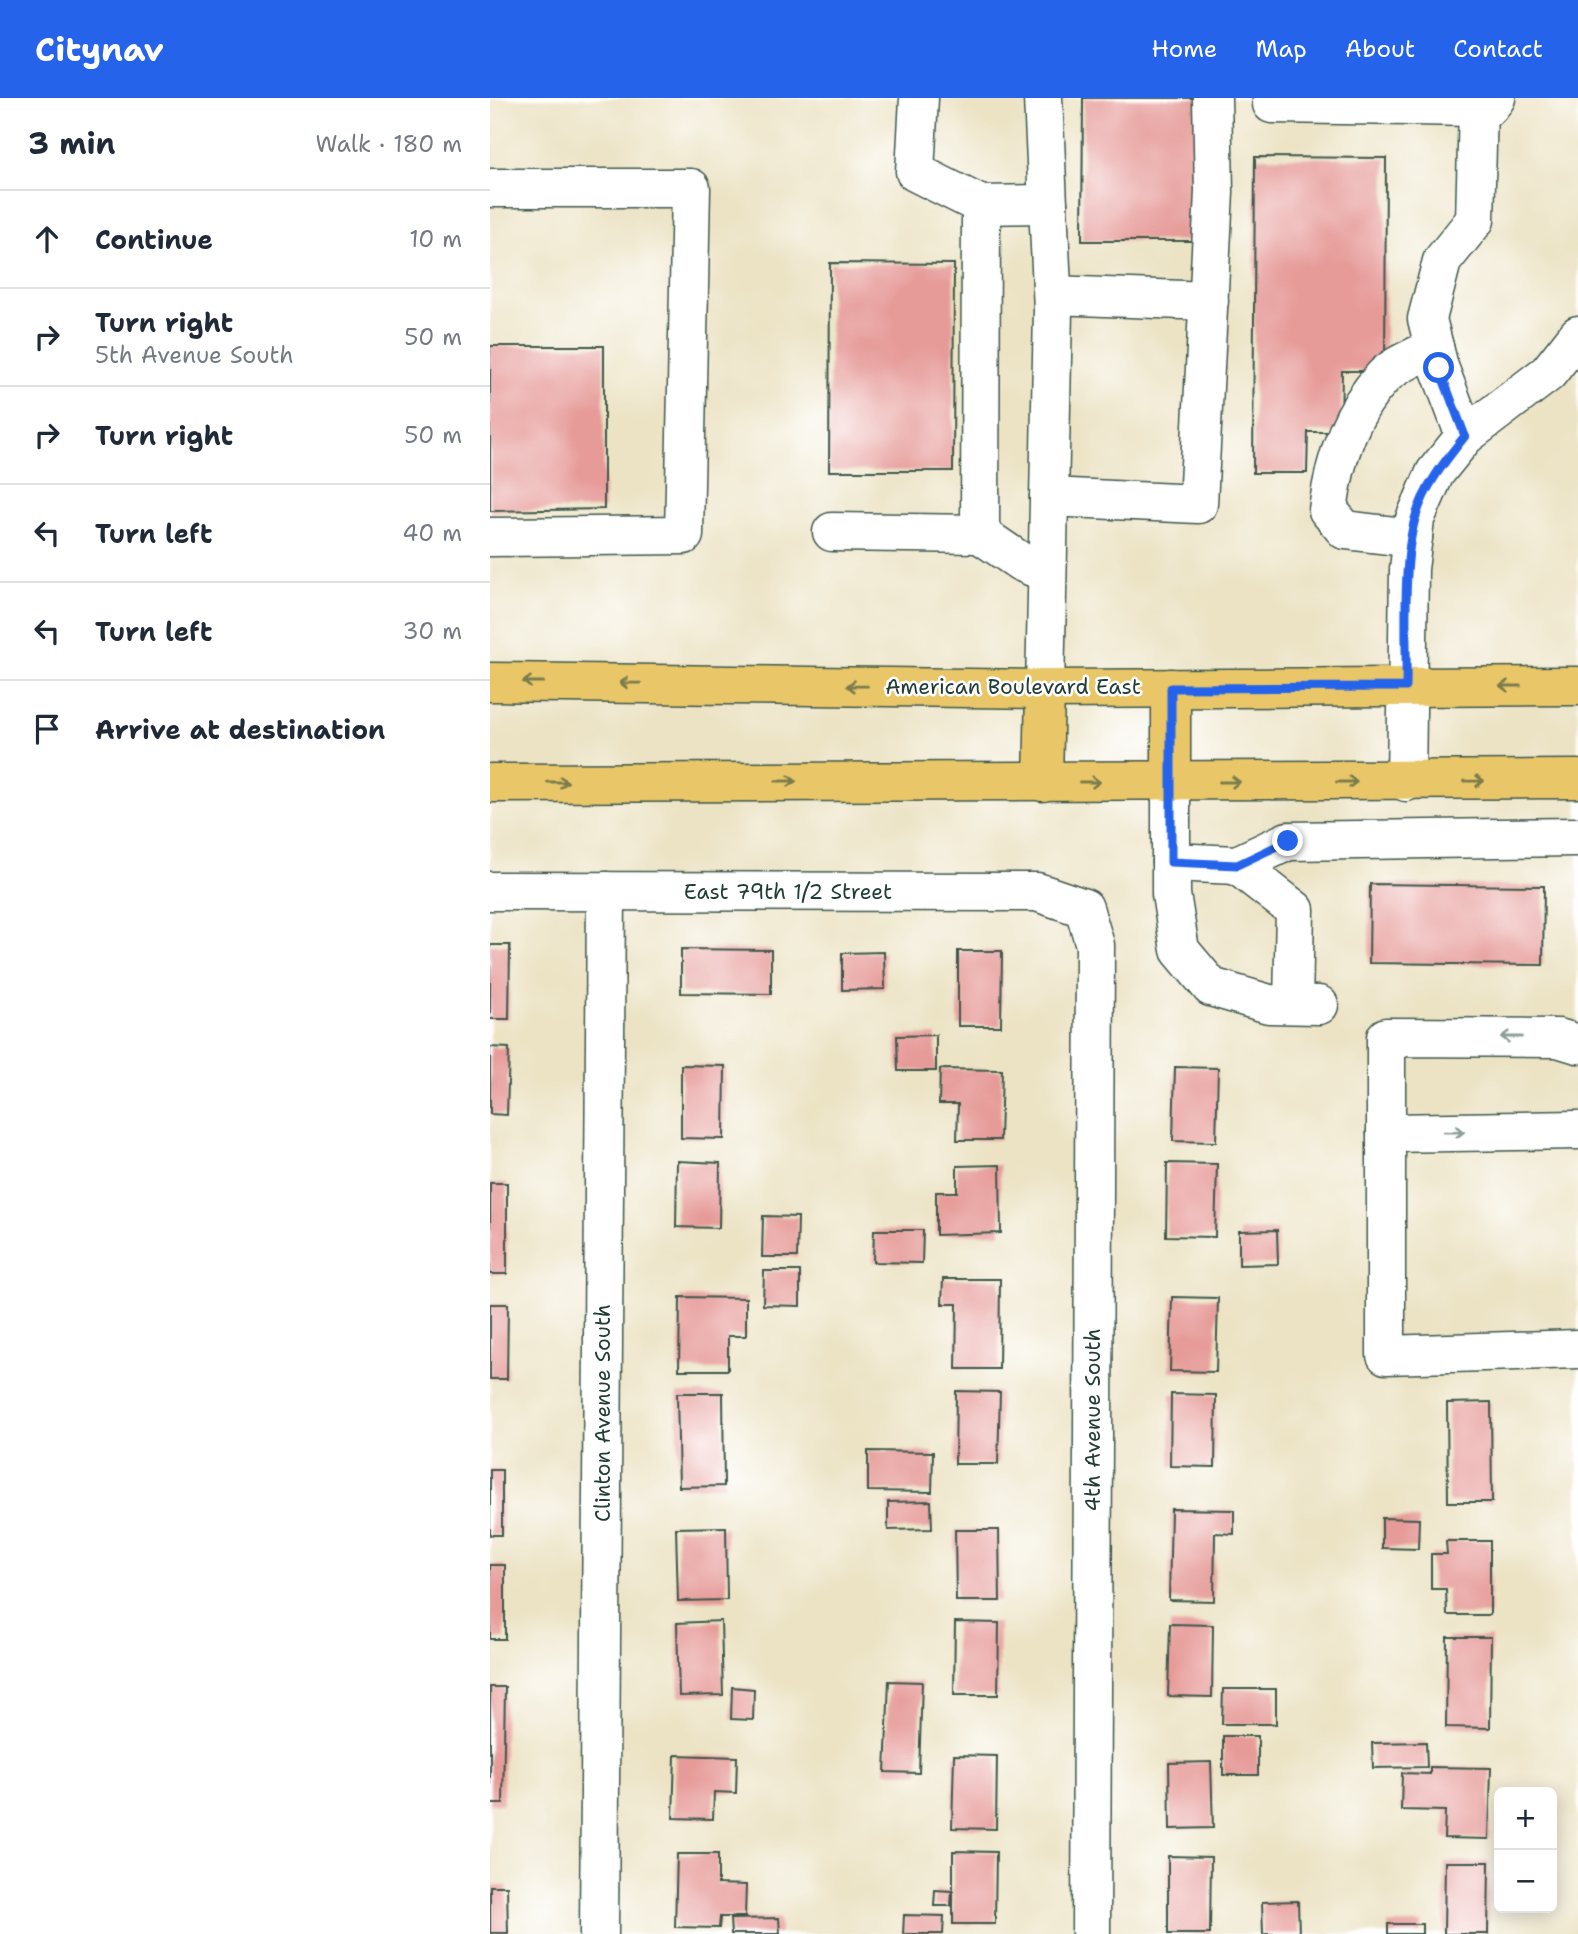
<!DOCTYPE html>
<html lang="en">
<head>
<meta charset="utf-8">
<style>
	body { margin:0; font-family:"Shantell Sans",sans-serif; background:#f2f2f3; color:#1f2937 }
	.controls { position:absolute; right:21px; bottom:21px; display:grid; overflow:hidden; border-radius:10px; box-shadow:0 4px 18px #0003 }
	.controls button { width:63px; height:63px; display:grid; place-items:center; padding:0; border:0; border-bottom:2px solid #e0e1e3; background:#fff; color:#1f2937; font:35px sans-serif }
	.stop { position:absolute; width:21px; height:21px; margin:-16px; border:5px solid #2563eb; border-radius:50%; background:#fff }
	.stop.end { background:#2563eb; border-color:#fff; box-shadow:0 2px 7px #0008 }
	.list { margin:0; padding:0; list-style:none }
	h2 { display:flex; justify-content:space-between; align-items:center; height:91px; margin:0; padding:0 28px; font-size:30px }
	h2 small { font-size:23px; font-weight:400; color:#747a83 }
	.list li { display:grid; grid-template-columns:46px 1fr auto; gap:21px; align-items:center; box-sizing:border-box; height:98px; padding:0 28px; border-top:2px solid #e0e1e3 }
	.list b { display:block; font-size:26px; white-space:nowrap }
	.list p { margin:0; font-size:23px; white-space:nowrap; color:#747a83 }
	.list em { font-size:23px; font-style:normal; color:#747a83 }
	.icon { flex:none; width:38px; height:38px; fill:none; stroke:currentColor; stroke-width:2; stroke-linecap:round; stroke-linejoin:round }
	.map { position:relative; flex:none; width:1088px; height:1836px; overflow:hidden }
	header { display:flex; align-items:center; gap:42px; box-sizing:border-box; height:98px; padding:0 35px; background:#2563eb; color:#fff }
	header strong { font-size:33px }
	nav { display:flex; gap:38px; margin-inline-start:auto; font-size:24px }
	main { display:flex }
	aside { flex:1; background:#fff }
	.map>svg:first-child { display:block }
</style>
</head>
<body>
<header>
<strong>Citynav</strong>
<nav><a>Home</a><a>Map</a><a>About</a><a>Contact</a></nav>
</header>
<main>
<aside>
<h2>3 min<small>Walk · 180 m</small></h2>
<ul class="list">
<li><svg class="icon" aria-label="ahead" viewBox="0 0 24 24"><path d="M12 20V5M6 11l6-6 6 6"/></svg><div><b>Continue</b></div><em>10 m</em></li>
<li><svg class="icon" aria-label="right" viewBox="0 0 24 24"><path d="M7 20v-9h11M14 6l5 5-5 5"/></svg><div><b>Turn right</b><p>5th Avenue South</p></div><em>50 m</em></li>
<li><svg class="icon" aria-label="right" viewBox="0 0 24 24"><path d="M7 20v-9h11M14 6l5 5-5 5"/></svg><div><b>Turn right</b></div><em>50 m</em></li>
<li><svg class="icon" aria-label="left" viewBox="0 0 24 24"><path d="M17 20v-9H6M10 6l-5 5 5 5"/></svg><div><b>Turn left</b></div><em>40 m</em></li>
<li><svg class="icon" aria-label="left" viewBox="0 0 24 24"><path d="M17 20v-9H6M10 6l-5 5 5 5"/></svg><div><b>Turn left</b></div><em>30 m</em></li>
<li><svg class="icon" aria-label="arrive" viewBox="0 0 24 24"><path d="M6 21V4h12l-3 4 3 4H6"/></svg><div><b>Arrive at destination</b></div></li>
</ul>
</aside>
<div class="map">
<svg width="1088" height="1836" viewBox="0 0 1088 1836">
	<rect width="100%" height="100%" fill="#fff"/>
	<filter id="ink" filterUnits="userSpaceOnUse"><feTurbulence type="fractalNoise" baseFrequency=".0143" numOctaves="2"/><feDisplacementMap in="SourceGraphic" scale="14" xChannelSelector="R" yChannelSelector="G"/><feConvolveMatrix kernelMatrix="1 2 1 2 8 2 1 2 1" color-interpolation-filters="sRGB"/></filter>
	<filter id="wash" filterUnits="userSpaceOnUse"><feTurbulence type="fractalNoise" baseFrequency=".00686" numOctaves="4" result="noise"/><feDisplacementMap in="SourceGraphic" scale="28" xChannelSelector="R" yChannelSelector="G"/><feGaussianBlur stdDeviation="1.57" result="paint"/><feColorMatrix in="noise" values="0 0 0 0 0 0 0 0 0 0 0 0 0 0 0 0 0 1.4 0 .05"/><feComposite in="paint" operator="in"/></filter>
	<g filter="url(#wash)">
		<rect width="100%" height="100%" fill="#ece3c5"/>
		<g id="blocks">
			<!-- building -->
			<g fill="#e69b99">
				<polygon points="593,0 712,0 711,143 592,143"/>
				<polygon points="765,59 896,60 895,273 852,273 851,334 818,334 817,375 763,375"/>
				<polygon points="340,165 464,166 463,373 339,373"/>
				<polygon points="0,248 114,248 114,411 0,413"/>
				<polygon points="880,786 1054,788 1053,867 879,865"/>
				<polygon points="0,847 20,847 19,921 0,921"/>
				<polygon points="191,851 281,852 281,896 191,895"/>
				<polygon points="468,853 512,853 511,928 468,928"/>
				<polygon points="394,854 395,891 352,892 352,855"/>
				<polygon points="446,937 446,973 408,973 407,938"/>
				<polygon points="0,949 19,950 17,1017 0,1016"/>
				<polygon points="191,967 235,968 234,1041 191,1040"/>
				<polygon points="685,969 728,970 726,1044 683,1043"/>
				<polygon points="450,971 512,972 510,1042 467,1042 468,1006 449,1006"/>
				<polygon points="187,1063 230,1065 229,1130 186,1129"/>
				<polygon points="677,1065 727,1066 725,1139 676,1138"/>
				<polygon points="510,1067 511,1135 446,1137 446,1094 467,1094 467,1068"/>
				<rect x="0" y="1085" width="17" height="91"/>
				<polygon points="273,1118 308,1119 307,1159 272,1159"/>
				<polygon points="384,1132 433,1132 432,1165 383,1164"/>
				<polygon points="787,1132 788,1166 749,1167 749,1133"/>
				<polygon points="274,1173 310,1173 310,1208 273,1207"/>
				<polygon points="453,1181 510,1181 509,1271 466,1271 467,1206 452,1206"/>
				<polygon points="190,1199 256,1200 256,1238 238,1238 238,1272 189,1272"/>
				<polygon points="682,1199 728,1200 726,1274 680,1273"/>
				<polygon points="0,1206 18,1206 17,1281 0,1281"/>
				<polygon points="466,1293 510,1294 508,1366 465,1366"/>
				<polygon points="187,1295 233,1295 234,1388 189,1389"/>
				<polygon points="681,1296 726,1297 725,1369 680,1368"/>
				<polygon points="1001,1304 1002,1404 958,1404 957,1305"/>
				<polygon points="378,1353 443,1354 442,1394 378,1393"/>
				<rect x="0" y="1372" width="12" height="65"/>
				<polygon points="441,1403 442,1431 398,1432 398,1404"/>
				<polygon points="681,1411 744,1412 744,1436 725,1435 724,1503 679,1502"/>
				<polygon points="892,1420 929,1421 928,1451 892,1450"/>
				<polygon points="236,1429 237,1502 188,1503 186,1430"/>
				<polygon points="465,1432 509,1432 510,1503 466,1503"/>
				<polygon points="956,1443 1000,1443 1000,1517 957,1517 956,1491 941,1491 941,1456 957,1456"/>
				<rect x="0" y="1467" width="15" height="74"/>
				<polygon points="231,1523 233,1597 189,1598 187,1525"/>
				<polygon points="465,1524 509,1525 508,1597 464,1597"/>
				<polygon points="680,1526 723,1527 722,1599 678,1598"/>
				<polygon points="957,1539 1001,1539 1000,1630 956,1629"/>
				<polygon points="399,1583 432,1584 429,1675 395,1674"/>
				<polygon points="0,1589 15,1589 13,1706 0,1706"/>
				<polygon points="242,1589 264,1591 263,1622 241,1621"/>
				<polygon points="733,1591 786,1591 786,1626 732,1626"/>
				<rect x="733" y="1638" width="35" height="39"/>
				<polygon points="936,1644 937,1669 883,1670 882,1645"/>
				<polygon points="185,1657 247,1659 246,1695 224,1694 223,1721 183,1720"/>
				<polygon points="464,1657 507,1658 506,1731 462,1730"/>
				<polygon points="721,1664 723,1730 680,1731 679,1665"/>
				<polygon points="940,1669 1001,1670 999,1741 954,1740 955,1713 911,1712 912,1675 940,1676"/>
				<polygon points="463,1753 506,1754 505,1826 463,1826"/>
				<polygon points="187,1756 228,1756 228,1786 256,1787 255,1819 230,1819 229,1830 185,1829"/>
				<polygon points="678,1758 721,1759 720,1836 678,1836"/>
				<polygon points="955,1764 999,1764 998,1836 954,1836"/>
				<polygon points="0,1788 17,1788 18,1835 0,1835"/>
				<polygon points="445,1792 462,1793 461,1808 444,1808"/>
				<polygon points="808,1803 809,1836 773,1836 772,1804"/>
				<polygon points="414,1817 454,1818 453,1836 413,1836"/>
				<polygon points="289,1820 290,1836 241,1836 240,1821"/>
				<rect x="898" y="1826" width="34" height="10"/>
			</g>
		</g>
	</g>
	<g filter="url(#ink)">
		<use href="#blocks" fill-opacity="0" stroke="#3e564a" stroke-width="2"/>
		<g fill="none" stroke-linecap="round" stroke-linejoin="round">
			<!-- minor casing -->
			<g stroke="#3e564a" stroke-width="41">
				<g id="minor">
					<polyline points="429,0 425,74 491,107"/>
					<polyline points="553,0 563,212 555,591"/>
					<polyline points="782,0 782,6 988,9 999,9 1006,0"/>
					<polyline points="0,90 201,90 194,437 0,439"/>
					<polyline points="563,197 719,203"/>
					<polyline points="975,338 949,269 937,221 952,163 985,122 988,9"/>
					<polyline points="559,399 708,406 724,94 722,0"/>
					<polyline points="342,434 490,436 491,107 558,106"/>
					<polyline points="490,436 531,464 557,475"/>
					<path d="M923,440L855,432L838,412C844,364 858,316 893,279C905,266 929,258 944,249"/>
					<polyline points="681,684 681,796 690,852 721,889 779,906 829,907"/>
					<polyline points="916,684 919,471 925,421 945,375 975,338 1058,275 1088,237"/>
					<polyline points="681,764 747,767 798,743 1088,739"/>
					<polyline points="747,767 805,812 803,906"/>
					<polyline points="0,793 547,794 594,810 605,847 601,1836"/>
					<polyline points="1088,946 1068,940 896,939 896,1257 1088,1251"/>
					<polyline points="896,1035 1088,1032"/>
					<polyline points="109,1836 116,793"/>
				</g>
			</g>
			<!-- major casing -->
			<g stroke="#3e564a" stroke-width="41">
				<g id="major">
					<polyline points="0,584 555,591 1088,588"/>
					<polyline points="681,590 681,684"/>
					<polyline points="553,684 555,591"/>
					<polyline points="0,685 1088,681"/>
				</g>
			</g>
			<!-- minor -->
			<use href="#minor" stroke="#fff" stroke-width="38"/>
			<!-- major -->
			<use href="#major" stroke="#e9c769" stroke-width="38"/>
		</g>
		<!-- one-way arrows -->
		<defs><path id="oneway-shaft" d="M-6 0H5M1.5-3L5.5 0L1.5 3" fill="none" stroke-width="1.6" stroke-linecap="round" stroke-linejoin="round" transform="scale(1.75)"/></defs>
		<g stroke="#7a7b4c">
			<use href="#oneway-shaft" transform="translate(43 584) rotate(180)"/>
			<use href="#oneway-shaft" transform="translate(140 585) rotate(-179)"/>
			<use href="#oneway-shaft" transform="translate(367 588) rotate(-179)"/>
			<use href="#oneway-shaft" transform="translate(1020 588) rotate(180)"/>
			<use href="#oneway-shaft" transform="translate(296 683)"/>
			<use href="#oneway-shaft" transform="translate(984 683) rotate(-1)"/>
			<use href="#oneway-shaft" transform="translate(68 684)"/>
			<use href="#oneway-shaft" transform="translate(600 684)"/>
			<use href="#oneway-shaft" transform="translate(740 684)"/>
			<use href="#oneway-shaft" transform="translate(857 684)"/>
		</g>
		<g stroke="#8f9e9a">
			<use href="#oneway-shaft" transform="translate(1021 939) rotate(-180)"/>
			<use href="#oneway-shaft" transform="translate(964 1034) rotate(-1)"/>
		</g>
	</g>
	<g fill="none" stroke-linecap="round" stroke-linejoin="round" filter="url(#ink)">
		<!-- route -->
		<path stroke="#2563eb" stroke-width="9" d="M798,743L747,767L681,764V590L916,589C917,540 912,467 925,421C934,389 955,363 975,338L949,270"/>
	</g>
	<g text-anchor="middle" stroke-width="5" stroke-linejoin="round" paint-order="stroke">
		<!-- street labels -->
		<g font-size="21" fill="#1f3d34" stroke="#fff">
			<text x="523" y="596">American Boulevard East</text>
			<text x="298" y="801">East 79th 1/2 Street</text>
			<text transform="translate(113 1315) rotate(-90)" y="7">Clinton Avenue South</text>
			<text transform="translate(603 1322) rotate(-90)" y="7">4th Avenue South</text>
		</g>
	</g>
</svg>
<div class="controls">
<button>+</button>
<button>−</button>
</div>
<div class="stop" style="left:949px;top:270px"></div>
<div class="stop end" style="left:798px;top:743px"></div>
</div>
</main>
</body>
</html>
